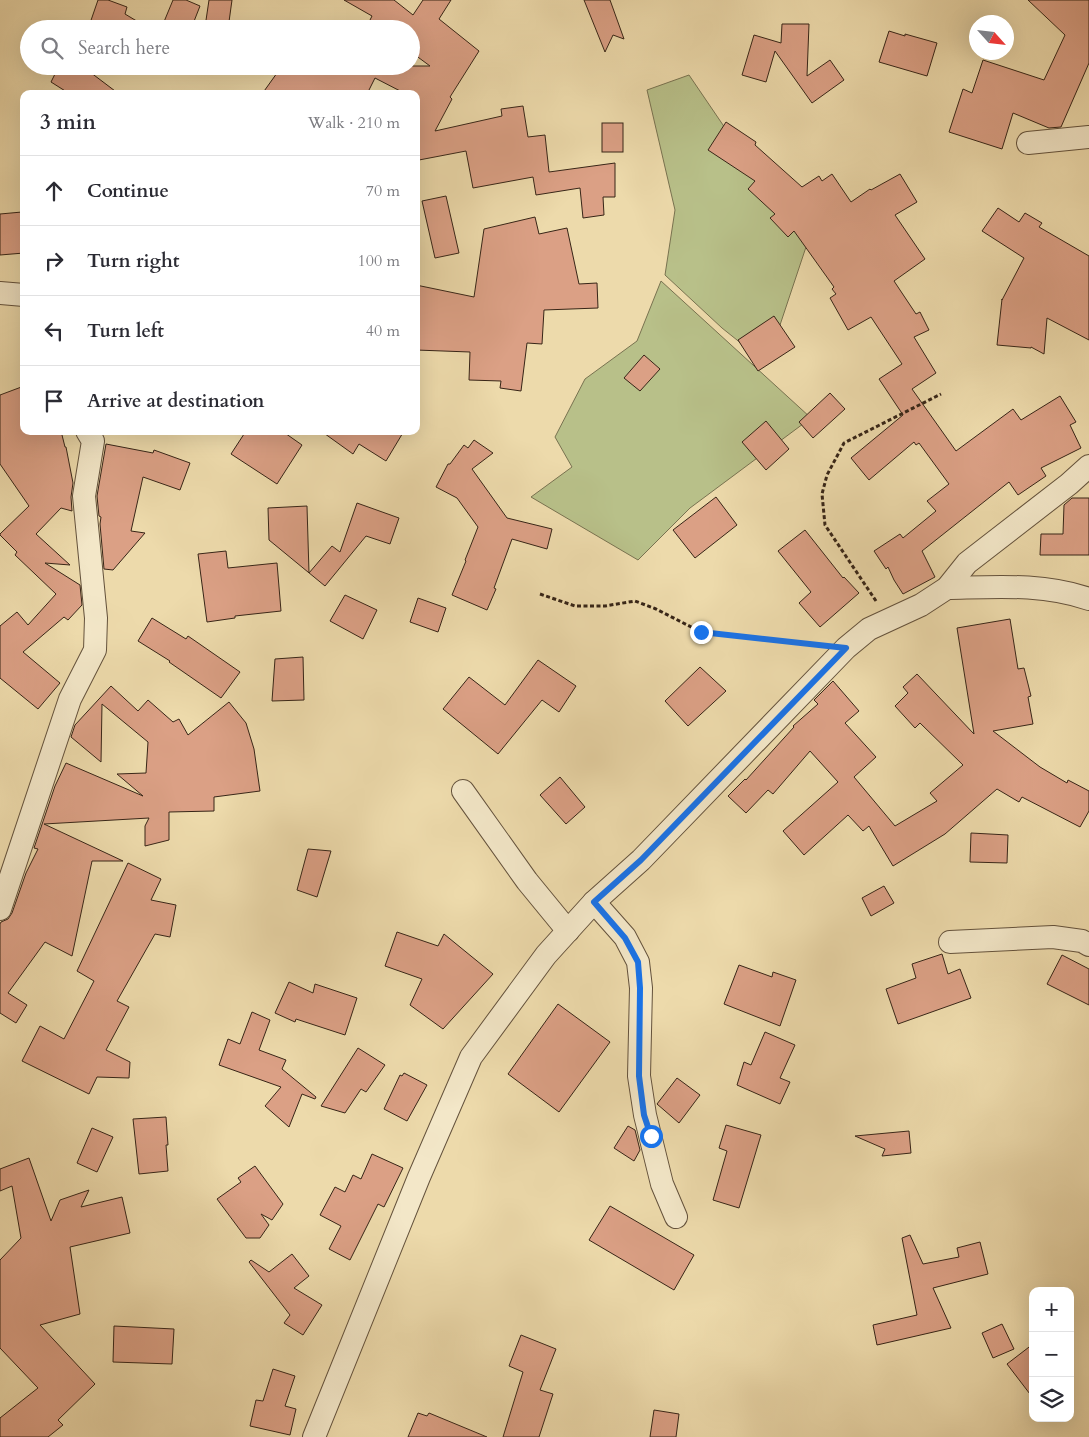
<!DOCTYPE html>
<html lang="en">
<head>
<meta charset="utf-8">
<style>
	body { margin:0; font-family:Cardo,serif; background:#f2f2f3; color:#2b2b33 }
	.controls { position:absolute; right:15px; bottom:15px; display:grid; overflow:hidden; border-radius:10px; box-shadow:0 5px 20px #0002 }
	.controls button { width:45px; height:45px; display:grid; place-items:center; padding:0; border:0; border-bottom:1px solid #e1e1e2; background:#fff; color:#2b2b33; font:25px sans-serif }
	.compass { position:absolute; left:969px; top:15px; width:45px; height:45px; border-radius:50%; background:#fff; box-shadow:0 5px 20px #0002; rotate:117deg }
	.stop { position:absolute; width:15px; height:15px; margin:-11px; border:4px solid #1a73e8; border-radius:50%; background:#fff }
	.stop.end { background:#1a73e8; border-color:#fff; box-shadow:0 1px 5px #0008 }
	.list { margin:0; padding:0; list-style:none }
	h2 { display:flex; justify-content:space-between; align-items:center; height:65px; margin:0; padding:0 20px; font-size:21px }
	h2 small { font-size:16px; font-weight:400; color:#7c7c81 }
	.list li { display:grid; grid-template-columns:32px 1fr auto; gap:15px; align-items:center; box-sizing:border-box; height:70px; padding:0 20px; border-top:1px solid #e1e1e2 }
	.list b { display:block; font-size:19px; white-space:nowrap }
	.list em { font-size:16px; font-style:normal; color:#7c7c81 }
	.icon { flex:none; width:28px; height:28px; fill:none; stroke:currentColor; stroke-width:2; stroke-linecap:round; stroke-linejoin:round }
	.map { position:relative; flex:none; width:1089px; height:1437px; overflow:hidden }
	.search { position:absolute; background:#fff; box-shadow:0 5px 20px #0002; left:20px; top:20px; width:400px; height:55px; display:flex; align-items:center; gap:12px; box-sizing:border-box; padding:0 18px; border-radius:28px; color:#7c7c81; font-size:19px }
	.panel { position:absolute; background:#fff; box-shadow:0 5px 20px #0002; left:20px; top:90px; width:400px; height:345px; border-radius:10px }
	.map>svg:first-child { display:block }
</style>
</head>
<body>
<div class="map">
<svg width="1089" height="1437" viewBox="0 0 1089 1437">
	<rect width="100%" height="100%" fill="#eddaab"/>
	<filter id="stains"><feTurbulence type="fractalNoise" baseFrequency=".004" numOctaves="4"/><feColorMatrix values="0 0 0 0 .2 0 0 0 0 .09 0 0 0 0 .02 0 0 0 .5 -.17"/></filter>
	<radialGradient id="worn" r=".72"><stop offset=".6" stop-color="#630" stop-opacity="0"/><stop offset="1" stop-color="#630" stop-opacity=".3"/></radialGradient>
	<!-- green -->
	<g fill="#b8c089" stroke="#787250">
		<polygon points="689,75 806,247 767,364 722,328 665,275 675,210 647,90"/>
		<polygon points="661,281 811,418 690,508 638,560 531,497 572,467 555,437 585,379 637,341"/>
	</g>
	<!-- building -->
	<g fill="#dba085" stroke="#372517">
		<polygon points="98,0 108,0 127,7 125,14 150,29 88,29"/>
		<polygon points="173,0 186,0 200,6 191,29 161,29"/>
		<polygon points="209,0 232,0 228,29 208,29 205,27"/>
		<polygon points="344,0 394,0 413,15 423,0 451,0 439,19 479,51 450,97 452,99 435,131 502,116 501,109 523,106 528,137 545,135 549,172 615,163 615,197 603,197 604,215 583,218 580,188 536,195 533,177 473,188 466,151 419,160 416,165 416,94 406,94 375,78 367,94 262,94 282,66 430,66 411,52 411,29 382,29 370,20 372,16"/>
		<polygon points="584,0 610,0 624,39 613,35 605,52"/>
		<polygon points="1028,0 1089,0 1089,63 1061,127 1049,128 1013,113 1002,149 949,132 963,89 972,93 983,60 1044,80 1065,35"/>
		<polygon points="782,24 809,24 807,76 830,60 844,80 812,103 775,51 766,82 742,75 754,35 781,43"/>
		<polygon points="889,31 905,36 905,34 937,43 927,76 879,62"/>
		<polygon points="59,66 82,66 119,94 70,94 51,82"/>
		<polygon points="726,122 756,142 755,145 802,187 819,176 822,181 832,174 851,202 870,189 871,190 900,174 917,202 895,215 925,259 894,281 916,314 920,312 929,330 914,337 936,373 912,389 956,451 1013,409 1021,420 1060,396 1076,422 1070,425 1081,448 1041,468 1046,476 1018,495 1009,482 922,551 935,577 903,594 894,580 888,567 886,569 874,551 900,534 903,538 936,511 927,501 949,484 919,443 916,445 914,442 869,480 851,458 903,415 879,379 902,364 871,317 848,330 830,298 836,294 832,289 834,287 794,231 788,237 770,218 775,214 748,189 755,181 708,150"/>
		<rect x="602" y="123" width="21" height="29"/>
		<polygon points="446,196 459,253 435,258 422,201"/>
		<polygon points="998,208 1019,222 1025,213 1042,223 1039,227 1089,256 1089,340 1047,318 1044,354 1031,347 1031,348 997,345 1002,299 1002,300 1024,258 982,231"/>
		<polygon points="22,212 24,253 0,255 0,214"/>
		<polygon points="535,217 539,234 567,228 579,284 597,283 598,308 544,310 542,344 527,343 521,391 500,388 501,381 469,380 470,352 416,350 416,285 474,297 484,229"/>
		<polygon points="774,316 795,347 758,371 738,340"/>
		<polygon points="644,355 660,369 640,391 624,378"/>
		<polygon points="24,386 24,431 61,431 65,447 66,447 73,483 71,497 72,511 61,508 36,534 70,565 45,563 80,585 82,605 68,620 64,617 23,652 60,683 38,709 0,678 0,626 17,612 28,625 56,594 15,555 17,552 0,535 0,534 29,506 0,464 0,395"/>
		<polygon points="830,393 845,409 813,438 799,422"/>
		<polygon points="766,421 789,449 766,470 742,442"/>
		<polygon points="246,431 282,431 302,445 277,484 231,454"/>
		<polygon points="321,431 404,431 386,461 359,444 353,454"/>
		<polygon points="474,440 493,453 472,469 507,518 552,529 547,549 512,539 494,588 496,589 487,610 452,595 466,561 465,560 478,527 457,498 436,487 448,464 450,464 464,445 468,448"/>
		<polygon points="106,444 153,453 154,450 190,463 180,490 143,477 131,531 145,533 113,570 104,569 100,524 101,517 99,516 97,496"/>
		<polygon points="716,497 737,525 695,558 673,530"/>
		<polygon points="1072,498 1089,498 1089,555 1040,555 1041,534 1063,534 1064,505"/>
		<polygon points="357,503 399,518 390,544 366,536 325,586 269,540 268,508 307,506 309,573 332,546 340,552"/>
		<polygon points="805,530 843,578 844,577 859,593 820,627 799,603 811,592 778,551"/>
		<polygon points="226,551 228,568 277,563 281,611 235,616 235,618 207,622 198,554"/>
		<polygon points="345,595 377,610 363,639 330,621"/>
		<polygon points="418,598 446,608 438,632 410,622"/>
		<polygon points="152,618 186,639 188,636 240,672 221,698 169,662 170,661 138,641"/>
		<polygon points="1010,619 1018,669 1024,668 1031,696 1028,697 1033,724 993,731 1040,767 1067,783 1068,780 1089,791 1089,811 1080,827 1022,797 1019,802 997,789 945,834 893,866 869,826 863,831 848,815 804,855 783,831 838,782 810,751 773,794 768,790 746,813 728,796 745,779 746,780 794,727 793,726 818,704 814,700 833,681 859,711 845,723 876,757 854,777 895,826 937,801 930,793 963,765 920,723 915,728 895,706 908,693 903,687 917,674 974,734 957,628"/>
		<polygon points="303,657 304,700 272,701 275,659"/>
		<polygon points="538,660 576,686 559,712 542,700 498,754 443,709 469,677 505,705"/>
		<polygon points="700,667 726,691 688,726 665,701"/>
		<polygon points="111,686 138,711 148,700 173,722 179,719 188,735 229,702 246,723 254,749 260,791 214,797 214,811 169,812 169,840 145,846 145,826 149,818 44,824 123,861 92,861 72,956 45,942 8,993 27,1005 16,1023 0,1013 0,924 1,922 8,919 12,913 26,873 38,849 34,848 55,786 66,763 143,796 117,774 146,773 148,742 102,704 101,762 71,737 75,725"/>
		<polygon points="560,777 585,807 566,824 540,795"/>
		<polygon points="971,833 1008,835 1007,863 970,862"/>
		<polygon points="308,849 331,851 317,897 297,890"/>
		<polygon points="128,863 161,879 151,900 176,905 170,937 155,934 117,1001 129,1007 106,1050 130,1062 129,1078 97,1077 89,1094 22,1061 40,1026 64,1039 94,981 77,971"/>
		<polygon points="884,886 894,903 871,916 862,898"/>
		<polygon points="397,932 438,946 444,934 493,974 443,1029 410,1005 422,979 385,966"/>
		<polygon points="942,954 948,974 960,969 971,998 898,1024 886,989 916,978 912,964"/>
		<polygon points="1062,955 1089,969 1089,1005 1047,984"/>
		<polygon points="739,965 772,977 773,972 796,980 780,1026 724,1004"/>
		<polygon points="289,982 313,993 315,984 357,998 345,1035 296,1019 295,1022 275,1013"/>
		<polygon points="558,1004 610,1042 559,1112 508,1074"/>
		<polygon points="252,1012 270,1020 259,1050 286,1060 282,1069 316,1097 315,1099 302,1094 289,1127 265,1106 281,1087 219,1065 228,1039 240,1044"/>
		<polygon points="765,1032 795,1045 780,1078 790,1082 780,1104 737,1085 744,1062 751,1065"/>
		<polygon points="358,1048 385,1065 366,1092 361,1089 345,1113 321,1106"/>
		<polygon points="404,1073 427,1085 407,1121 384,1109 400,1075 402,1076"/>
		<polygon points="677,1078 700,1095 679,1123 657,1104"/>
		<polygon points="166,1117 168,1145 166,1145 168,1171 139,1174 133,1119"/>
		<polygon points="726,1125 761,1135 739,1208 713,1200 727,1151 719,1148"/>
		<polygon points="628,1126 635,1130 640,1150 634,1161 614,1148"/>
		<polygon points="92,1128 113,1137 97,1172 77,1163"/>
		<polygon points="909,1131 911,1153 882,1156 885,1149 855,1136"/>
		<polygon points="372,1154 403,1168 384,1207 378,1204 350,1260 329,1249 341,1226 320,1215 335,1187 345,1192 353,1175 361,1179"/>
		<polygon points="29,1158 51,1221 60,1200 89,1190 81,1207 122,1197 130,1233 70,1247 80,1314 40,1325 95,1384 58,1420 63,1425 48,1437 0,1437 0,1418 38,1388 0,1348 0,1260 21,1238 12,1186 0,1191 0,1169"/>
		<polygon points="255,1166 283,1204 272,1220 261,1214 269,1225 260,1238 246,1238 217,1199 241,1182 238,1178"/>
		<polygon points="610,1206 694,1255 674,1290 589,1240"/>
		<polygon points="910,1235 923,1264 959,1257 957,1248 980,1242 988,1274 933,1288 951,1328 877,1345 873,1325 917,1315 902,1238"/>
		<polygon points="292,1254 309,1276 294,1288 322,1305 303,1335 284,1323 290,1315 249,1262 251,1260 269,1272"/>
		<polygon points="1002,1324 1014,1349 993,1358 982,1333"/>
		<polygon points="114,1326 174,1329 172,1364 113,1362"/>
		<polygon points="521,1335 556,1349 540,1390 553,1394 539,1437 503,1437 523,1372 509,1366"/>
		<polygon points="1033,1344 1033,1398 1007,1364"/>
		<polygon points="273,1369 295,1376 285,1406 296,1409 290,1435 250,1426 256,1400 263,1401"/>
		<polygon points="654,1410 679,1414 676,1437 650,1437"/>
		<polygon points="418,1413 427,1416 429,1413 487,1437 408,1437"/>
	</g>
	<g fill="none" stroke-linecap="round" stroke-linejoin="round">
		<!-- minor casing -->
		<g stroke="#64523c" stroke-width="24">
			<g id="minor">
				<polyline points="1028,143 1089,137"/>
				<polyline points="0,293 24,295"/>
				<path d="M947,588C996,587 1042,583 1089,599"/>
				<polyline points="463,791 527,881 568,931"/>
				<polyline points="594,902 625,937 638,962 641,988 639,1076 645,1115 662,1184 676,1217"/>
				<polyline points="0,909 70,699 95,650 96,618 84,496 93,441 87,431"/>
				<polyline points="950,942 1053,937 1082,941 1089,945"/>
				<polyline points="314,1437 419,1177 471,1057 546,955 594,902 641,860 846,648 869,629 921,605 947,588 967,563 1069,484 1089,466"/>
			</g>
		</g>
		<!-- path -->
		<g stroke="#372517" stroke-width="3" stroke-dasharray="4 2.5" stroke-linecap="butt">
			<polyline points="540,594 575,606 605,606 635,601 656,609 701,632 816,645"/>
			<polyline points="876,601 825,525 822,494 827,475 844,443 941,394"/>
		</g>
		<!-- minor -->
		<use href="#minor" stroke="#f3e7c8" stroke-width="22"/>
	</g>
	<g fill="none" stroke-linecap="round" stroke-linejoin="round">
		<!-- route -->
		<polyline stroke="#1a73e8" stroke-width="6" points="651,1136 644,1115 639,1076 640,988 638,962 625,938 594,902 641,860 846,648 701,632"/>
	</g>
	<rect width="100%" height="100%" filter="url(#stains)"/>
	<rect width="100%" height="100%" fill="url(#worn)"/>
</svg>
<div class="controls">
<button>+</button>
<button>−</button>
<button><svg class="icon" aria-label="layers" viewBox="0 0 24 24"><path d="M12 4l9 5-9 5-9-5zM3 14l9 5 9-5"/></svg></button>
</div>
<svg class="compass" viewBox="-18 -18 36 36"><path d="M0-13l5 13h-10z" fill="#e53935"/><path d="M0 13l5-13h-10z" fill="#7c7c81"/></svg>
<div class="stop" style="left:651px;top:1136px"></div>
<div class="stop end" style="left:701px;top:632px"></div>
<div class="search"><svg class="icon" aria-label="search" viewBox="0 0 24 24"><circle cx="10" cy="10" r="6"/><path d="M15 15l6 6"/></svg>Search here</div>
<section class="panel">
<h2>3 min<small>Walk · 210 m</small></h2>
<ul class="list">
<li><svg class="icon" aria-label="ahead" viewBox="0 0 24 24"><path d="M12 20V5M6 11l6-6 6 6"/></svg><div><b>Continue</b></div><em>70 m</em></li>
<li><svg class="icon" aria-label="right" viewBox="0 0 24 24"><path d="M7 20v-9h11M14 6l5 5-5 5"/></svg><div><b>Turn right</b></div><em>100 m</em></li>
<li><svg class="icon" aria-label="left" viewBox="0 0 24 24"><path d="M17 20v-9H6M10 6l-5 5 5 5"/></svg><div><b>Turn left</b></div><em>40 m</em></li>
<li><svg class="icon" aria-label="arrive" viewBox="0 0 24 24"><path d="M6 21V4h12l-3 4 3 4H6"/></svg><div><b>Arrive at destination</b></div></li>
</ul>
</section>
</div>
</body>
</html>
